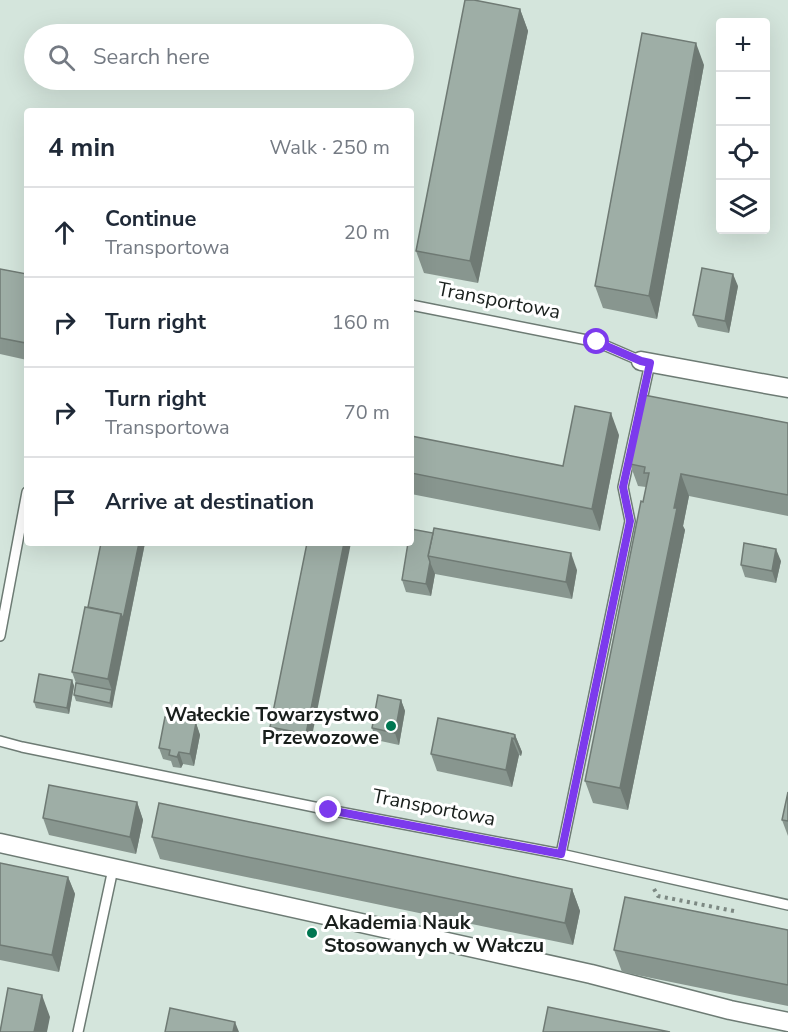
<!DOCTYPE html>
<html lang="en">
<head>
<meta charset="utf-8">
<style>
	body { margin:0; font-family:"Nunito Sans",sans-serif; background:#f2f2f3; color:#1f2937 }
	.controls { position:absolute; right:18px; top:18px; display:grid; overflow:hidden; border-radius:6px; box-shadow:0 6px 24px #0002 }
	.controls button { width:54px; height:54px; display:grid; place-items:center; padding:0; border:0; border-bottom:2px solid #e0e1e3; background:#fff; color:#1f2937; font:30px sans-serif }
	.stop { position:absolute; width:18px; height:18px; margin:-14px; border:4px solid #7c3aed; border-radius:50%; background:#fff }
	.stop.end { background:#7c3aed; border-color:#fff; box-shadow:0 2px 6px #0008 }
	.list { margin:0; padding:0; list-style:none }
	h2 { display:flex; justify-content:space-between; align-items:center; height:78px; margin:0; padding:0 24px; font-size:26px }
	h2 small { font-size:20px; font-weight:400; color:#747a83 }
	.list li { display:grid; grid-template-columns:39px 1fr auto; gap:18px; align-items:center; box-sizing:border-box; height:90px; padding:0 24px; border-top:2px solid #e0e1e3 }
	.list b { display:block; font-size:22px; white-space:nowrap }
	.list p { margin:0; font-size:20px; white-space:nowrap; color:#747a83 }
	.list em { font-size:20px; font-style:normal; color:#747a83 }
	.icon { flex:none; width:33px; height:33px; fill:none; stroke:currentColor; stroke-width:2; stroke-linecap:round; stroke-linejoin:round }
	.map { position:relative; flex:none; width:788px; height:1032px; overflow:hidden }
	.search { position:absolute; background:#fff; box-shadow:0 6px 24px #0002; left:24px; top:24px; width:390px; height:66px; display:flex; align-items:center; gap:15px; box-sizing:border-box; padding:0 21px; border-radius:33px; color:#747a83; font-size:22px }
	.panel { position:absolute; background:#fff; box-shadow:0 6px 24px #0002; left:24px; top:108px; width:390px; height:438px; border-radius:6px }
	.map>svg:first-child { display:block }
</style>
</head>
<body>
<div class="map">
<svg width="788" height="1032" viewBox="0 0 788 1032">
	<rect width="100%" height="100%" fill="#d4e5dc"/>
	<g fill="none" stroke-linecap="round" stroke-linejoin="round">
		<!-- lane casing -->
		<g stroke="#6d7b74" stroke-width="12">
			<g id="lane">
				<polyline points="411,305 597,342 641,361"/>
				<polyline points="0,636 27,492"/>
				<polyline points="0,741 22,747 329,810 561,854 788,905"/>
				<polyline points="561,854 630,521 623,487 650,363"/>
				<polyline points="78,1032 113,869"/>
			</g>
		</g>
		<!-- street casing -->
		<g stroke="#6d7b74" stroke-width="21">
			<g id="street">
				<polyline points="641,361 788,388"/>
				<polyline points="0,843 591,974 730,1010 788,1022"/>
			</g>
		</g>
		<!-- path -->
		<polyline stroke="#7d8983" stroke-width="4" stroke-dasharray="3 4.5" stroke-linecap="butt" points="654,889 658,896 734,911"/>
		<!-- lane -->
		<use href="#lane" stroke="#fff" stroke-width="9"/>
		<!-- street -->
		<use href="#street" stroke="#fff" stroke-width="18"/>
	</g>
	<!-- wall -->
	<g fill="#88968f">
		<polygon points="520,9 528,31 478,283 424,273 416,251"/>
		<polygon points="704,65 657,319 603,308 595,286"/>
		<polygon points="0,269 27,274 27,360 0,354"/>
		<polygon points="738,286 729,333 698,327 693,315"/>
		<polygon points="788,423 788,516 689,496 683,526 685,530 628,810 593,803 585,781 646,487 638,486 630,464"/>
		<polygon points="619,435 600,531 411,494 411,436 563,466"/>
		<polygon points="145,543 112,708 76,701 74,695 76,683 72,672 88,607"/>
		<polygon points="307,543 310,746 275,738 270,727"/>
		<polygon points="408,543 577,570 572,599 435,574 431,596 406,592 402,580"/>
		<polygon points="781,561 776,583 745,577 741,565"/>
		<polygon points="72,680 74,686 69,714 36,708 34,702"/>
		<polygon points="401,700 405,711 399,745 376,740 372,728"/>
		<polygon points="196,723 200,735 194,766 183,764 181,768 173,767 171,761 163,759 159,748"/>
		<polygon points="515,735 522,752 521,756 519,755 512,787 437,771 431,754"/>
		<polygon points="788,792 788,836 782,820"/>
		<polygon points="137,802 143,820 136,854 49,835 43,818"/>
		<polygon points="152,837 572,889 580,911 573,945 160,859"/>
		<polygon points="0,863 68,877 75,894 59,972 0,960"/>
		<polygon points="788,930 788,1006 622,972 614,950"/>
	</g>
	<!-- shaded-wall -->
	<g fill="#6f7a74">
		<polygon points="520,9 528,31 478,283 470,261"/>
		<polygon points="696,43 704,65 657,319 649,296"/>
		<polygon points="733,274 738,286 729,333 725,321"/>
		<polygon points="611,413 619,435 600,531 592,509"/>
		<polygon points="681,474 689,496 683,526 685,530 628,810 620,788"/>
		<polygon points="139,543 145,543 114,696 108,679 121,614"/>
		<polygon points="344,543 351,543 310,746 306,734"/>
		<polygon points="776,549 781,561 776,583 772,571"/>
		<polygon points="571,553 577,570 572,599 566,582"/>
		<polygon points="430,562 435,574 431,596 426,584"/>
		<polygon points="72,680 74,686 69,714 67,708"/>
		<polygon points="112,690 114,696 112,708 110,703"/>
		<polygon points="401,700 405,711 399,745 395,733"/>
		<polygon points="196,723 200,735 194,766 190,754"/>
		<polygon points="515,735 522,752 521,756 514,739"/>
		<polygon points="512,738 519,755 512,787 506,770"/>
		<polygon points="179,752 183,764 181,768 177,757"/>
		<polygon points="137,802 143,820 136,854 130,837"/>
		<polygon points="68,877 75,894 59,972 52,955"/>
		<polygon points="572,889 580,911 573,945 565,923"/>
		<polygon points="42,995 50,1017 47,1032 34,1032"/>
		<polygon points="235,1022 239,1032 233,1032"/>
	</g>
	<!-- building -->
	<g fill="#9eaea6" stroke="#6f7a74" stroke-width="1.5">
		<polygon points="465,0 474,0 520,9 470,261 416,251"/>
		<polygon points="642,33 696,43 649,296 595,286"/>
		<polygon points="702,268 733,274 725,321 693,315"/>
		<polygon points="0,269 27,274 27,338 26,343 0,338"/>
		<polygon points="644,395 788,423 788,495 681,474 674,508 677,508 620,788 585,781 641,501 643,502 649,473 644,473 645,467 630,464"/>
		<polygon points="575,406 611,413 592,509 411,473 411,436 563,466"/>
		<polygon points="434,528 571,553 566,582 428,556"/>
		<polygon points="411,529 433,533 428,556 430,562 426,584 402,580 408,543 411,543"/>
		<polygon points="101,543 139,543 123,619 121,614 88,607"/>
		<polygon points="307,543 344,543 306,734 270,727"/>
		<polygon points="744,543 776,549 772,571 741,565"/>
		<polygon points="85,607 121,614 108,679 72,672"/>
		<polygon points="39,674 72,680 67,708 34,702"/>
		<polygon points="76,683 112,690 110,703 74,695"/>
		<polygon points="378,695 401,700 395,733 372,728"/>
		<polygon points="165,717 196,723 190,754 179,752 177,757 169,755 170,750 159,748"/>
		<polygon points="438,718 513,734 515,735 514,739 512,738 506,770 431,754"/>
		<polygon points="49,785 137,802 130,837 43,818"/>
		<polygon points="788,792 788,821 782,820"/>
		<polygon points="159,803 572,889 565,923 152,837"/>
		<polygon points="0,863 68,877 52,955 0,945"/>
		<polygon points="625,897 788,930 788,985 614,950"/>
		<polygon points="8,988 42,995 34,1032 0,1032"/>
		<polygon points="548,1007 670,1032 543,1032"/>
		<polygon points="170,1008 235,1022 233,1032 165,1032"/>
	</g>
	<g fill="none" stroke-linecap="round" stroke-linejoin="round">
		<!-- route -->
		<polyline stroke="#7c3aed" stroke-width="8" points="329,810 561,854 630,521 623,487 650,363 641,361 597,342"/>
	</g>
	<!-- markers -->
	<g fill="#007651" stroke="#fff" stroke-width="2">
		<circle cx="391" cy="726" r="6"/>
		<circle cx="312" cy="933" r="6"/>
	</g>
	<g text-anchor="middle" stroke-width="6" stroke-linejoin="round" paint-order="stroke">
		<!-- street labels -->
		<g font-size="20" fill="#191f1c" stroke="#fff">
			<text transform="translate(499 300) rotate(11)" y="7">Transportowa</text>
			<text transform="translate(434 807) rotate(11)" y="7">Transportowa</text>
		</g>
		<!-- poi labels -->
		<g font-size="20" font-weight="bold" fill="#191f1c" stroke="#fff" text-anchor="end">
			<text x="379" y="721">Wałeckie Towarzystwo<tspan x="379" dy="23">Przewozowe</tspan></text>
			<text x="324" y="929" text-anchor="start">Akademia Nauk<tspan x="324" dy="23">Stosowanych w Wałczu</tspan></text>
		</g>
	</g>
</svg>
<div class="controls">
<button>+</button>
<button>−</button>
<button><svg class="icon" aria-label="locate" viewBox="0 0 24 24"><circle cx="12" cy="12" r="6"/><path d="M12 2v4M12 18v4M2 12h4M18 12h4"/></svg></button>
<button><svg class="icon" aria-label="layers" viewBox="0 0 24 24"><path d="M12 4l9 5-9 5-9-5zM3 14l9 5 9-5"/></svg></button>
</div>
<div class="stop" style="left:597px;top:342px"></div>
<div class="stop end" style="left:329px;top:810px"></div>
<div class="search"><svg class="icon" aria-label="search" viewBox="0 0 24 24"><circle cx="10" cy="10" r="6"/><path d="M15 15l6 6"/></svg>Search here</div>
<section class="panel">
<h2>4 min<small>Walk · 250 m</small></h2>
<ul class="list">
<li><svg class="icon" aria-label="ahead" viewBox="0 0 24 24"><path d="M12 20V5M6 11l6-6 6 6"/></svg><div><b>Continue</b><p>Transportowa</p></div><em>20 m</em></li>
<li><svg class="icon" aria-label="right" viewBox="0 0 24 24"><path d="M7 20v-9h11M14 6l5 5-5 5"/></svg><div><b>Turn right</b></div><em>160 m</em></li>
<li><svg class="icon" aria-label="right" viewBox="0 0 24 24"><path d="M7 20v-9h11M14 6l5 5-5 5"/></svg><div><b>Turn right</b><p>Transportowa</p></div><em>70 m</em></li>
<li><svg class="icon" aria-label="arrive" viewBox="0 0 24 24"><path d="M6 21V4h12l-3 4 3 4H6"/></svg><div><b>Arrive at destination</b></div></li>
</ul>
</section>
</div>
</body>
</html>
